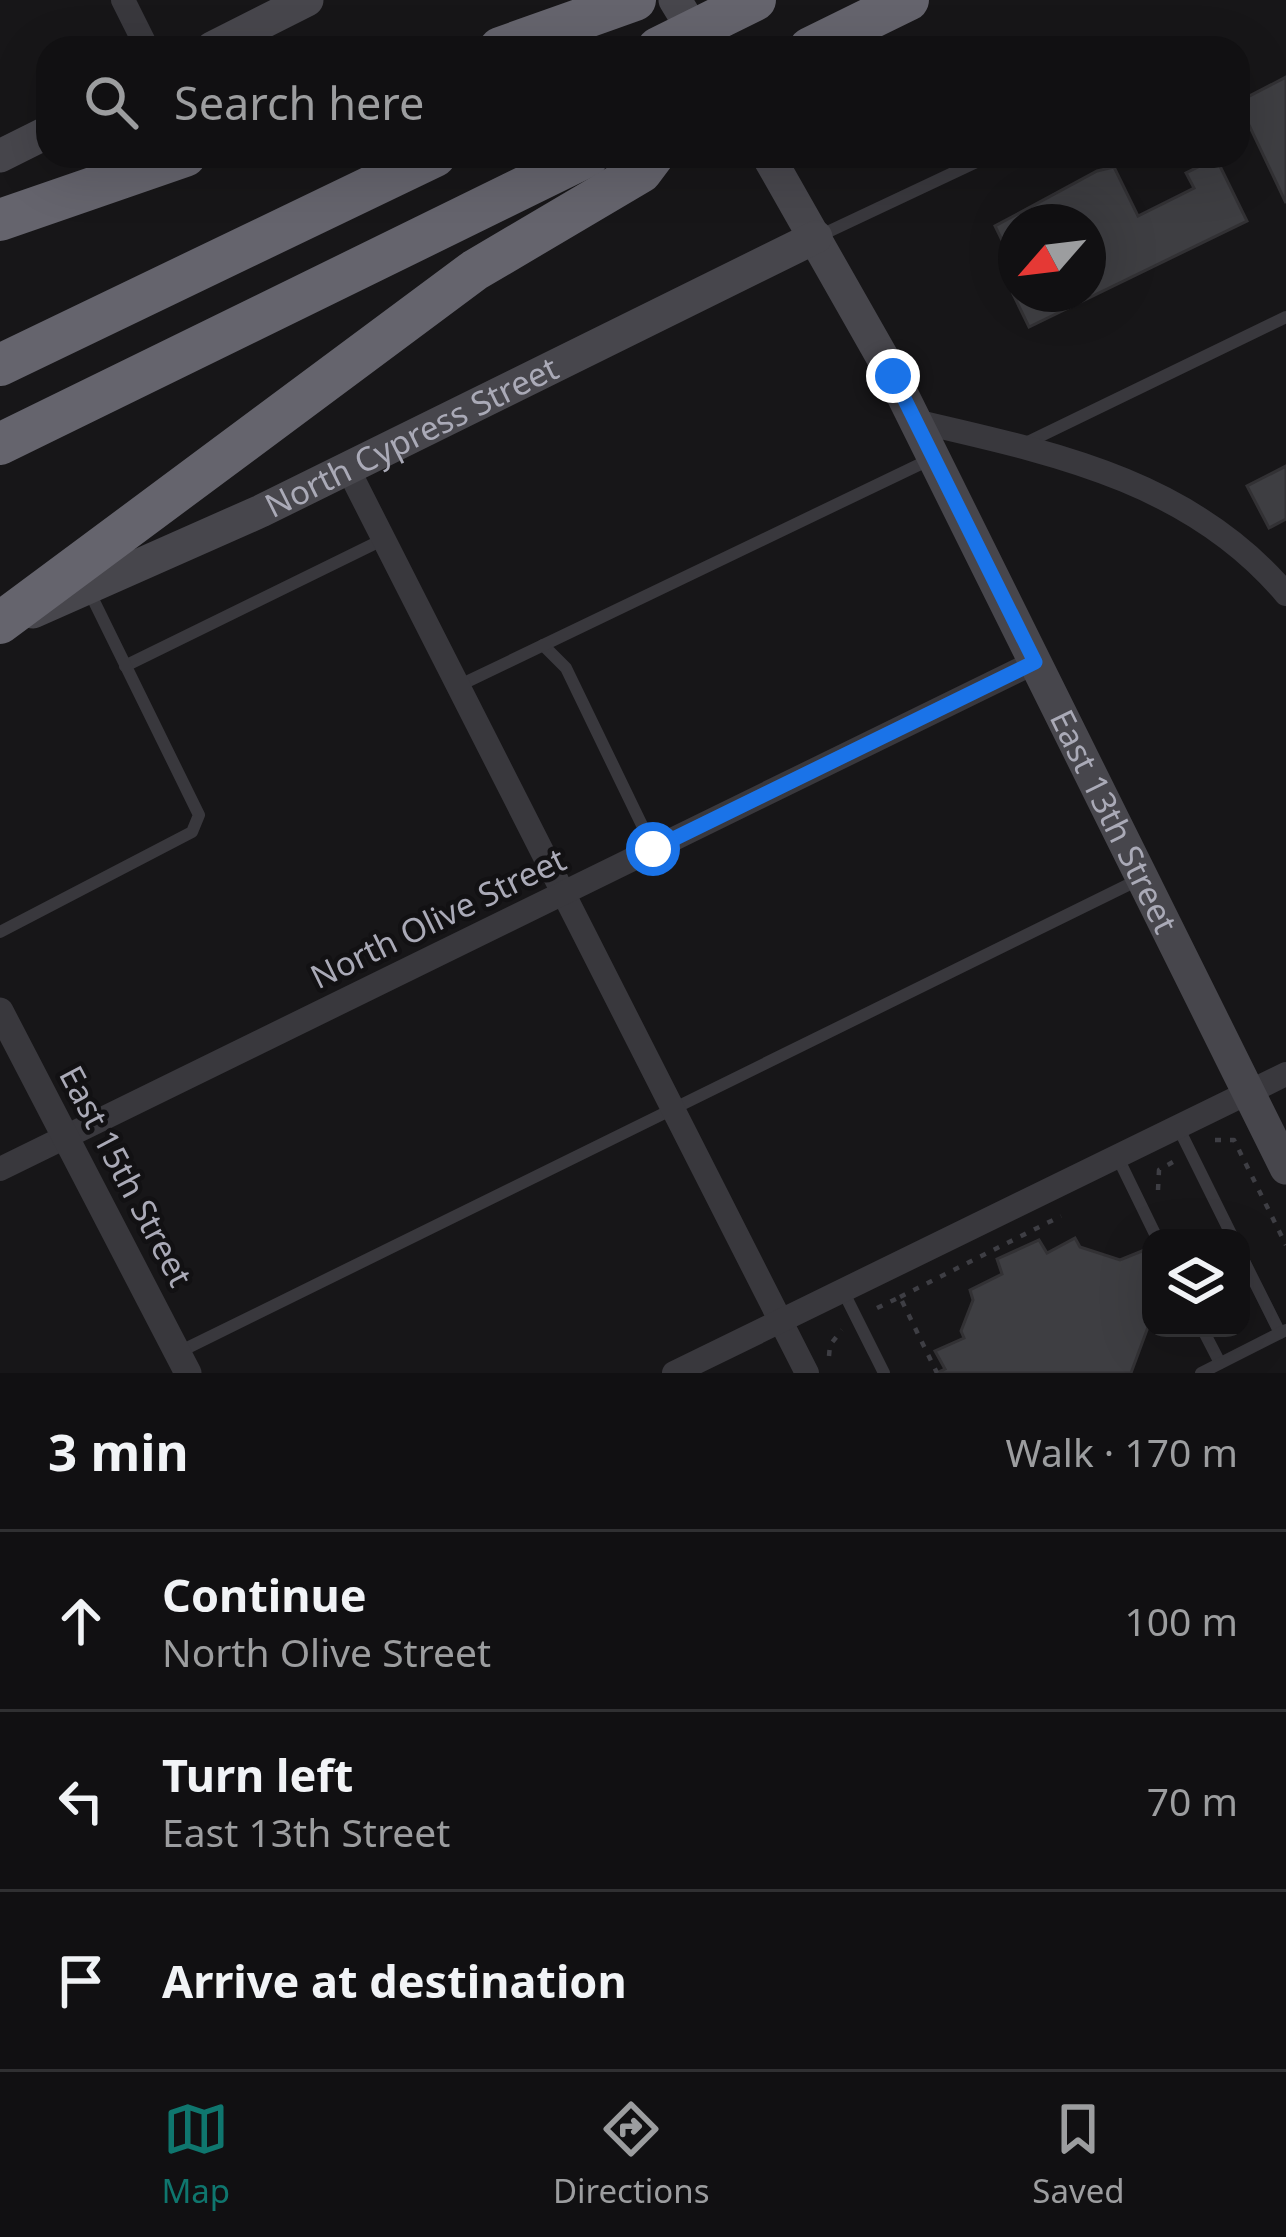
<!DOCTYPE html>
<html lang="en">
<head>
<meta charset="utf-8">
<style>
	body { margin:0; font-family:"Noto Sans",sans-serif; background:#1e1e20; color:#f1f3f6 }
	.controls { position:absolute; right:36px; bottom:36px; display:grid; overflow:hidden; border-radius:24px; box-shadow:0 12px 48px #0002 }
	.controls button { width:108px; height:108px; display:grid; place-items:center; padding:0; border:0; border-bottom:3px solid #303032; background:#111012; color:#f1f3f6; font:60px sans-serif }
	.compass { position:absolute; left:998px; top:204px; width:108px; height:108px; border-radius:50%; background:#111012; box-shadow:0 12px 48px #0002; rotate:242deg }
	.stop { position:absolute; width:36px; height:36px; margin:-27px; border:9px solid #1a73e8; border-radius:50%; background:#fff }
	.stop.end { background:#1a73e8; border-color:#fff; box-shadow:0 3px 12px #0008 }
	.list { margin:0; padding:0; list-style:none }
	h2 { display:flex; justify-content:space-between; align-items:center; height:156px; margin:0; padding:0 48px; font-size:51px }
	h2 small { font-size:39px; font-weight:400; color:#9c9d9f }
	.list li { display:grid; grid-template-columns:78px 1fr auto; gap:36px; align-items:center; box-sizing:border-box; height:180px; padding:0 48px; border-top:3px solid #303032 }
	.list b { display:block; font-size:45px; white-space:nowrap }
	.list p { margin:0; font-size:39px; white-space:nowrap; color:#9c9d9f }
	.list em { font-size:39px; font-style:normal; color:#9c9d9f }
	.icon { flex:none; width:66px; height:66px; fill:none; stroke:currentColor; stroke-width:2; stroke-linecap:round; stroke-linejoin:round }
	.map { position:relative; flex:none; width:1286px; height:1373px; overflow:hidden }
	.search { position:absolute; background:#111012; box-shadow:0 12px 48px #0002; left:36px; right:36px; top:36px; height:132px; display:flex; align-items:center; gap:30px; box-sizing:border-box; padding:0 42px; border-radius:36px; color:#9c9d9f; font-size:45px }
	.sheet { height:696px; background:#111012 }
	nav { display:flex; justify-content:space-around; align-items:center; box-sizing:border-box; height:168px; border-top:3px solid #303032; background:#111012; font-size:33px; color:#9c9d9f }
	nav a { display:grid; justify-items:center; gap:6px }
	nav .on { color:#0f766e }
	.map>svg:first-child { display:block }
</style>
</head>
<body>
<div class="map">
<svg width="1286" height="1373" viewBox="0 0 1286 1373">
	<rect width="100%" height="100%" fill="#171618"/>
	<!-- building -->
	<g fill="#3e3e42" stroke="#323134" stroke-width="3">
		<polygon points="1286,77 1286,203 1238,102"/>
		<polygon points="1216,158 1247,221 1029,327 1013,294 1088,294 1088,222 1016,222 1016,269 995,226 1097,171 1114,167 1138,216 1194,188 1186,173"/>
		<polygon points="1286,466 1286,519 1269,528 1247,486"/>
		<polygon points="1075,1238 1080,1247 1120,1260 1147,1249 1151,1256 1151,1319 1131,1373 936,1373 945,1369 935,1351 964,1338 961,1331 973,1300 970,1290 1002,1274 997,1259 1039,1240 1047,1253"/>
	</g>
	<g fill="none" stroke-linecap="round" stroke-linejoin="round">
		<!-- path -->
		<g stroke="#3e3e44" stroke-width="4.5" stroke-dasharray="6 9" stroke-linecap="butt">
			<polyline points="1215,1140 1234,1140 1286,1245"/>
			<polyline points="1158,1190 1159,1170 1173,1162"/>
			<polyline points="900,1297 1061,1216"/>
			<polyline points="877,1308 900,1297 937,1373"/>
			<polyline points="829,1356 830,1345 842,1330"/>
		</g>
		<!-- service -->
		<g stroke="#39383d" stroke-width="12">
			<polyline points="817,237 989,156"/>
			<polyline points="1026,443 1286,317"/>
			<polyline points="543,645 566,668 653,848"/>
			<polyline points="125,666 384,539"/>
			<polyline points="458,686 933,458"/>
			<polyline points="0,932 192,832 199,815 88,589"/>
			<polyline points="1178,1127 1233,1238"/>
			<polyline points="1117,1156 1157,1238"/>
			<polyline points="1241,1255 1280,1333"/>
			<polyline points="843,1291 884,1373"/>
			<polyline points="1202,1328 1220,1363"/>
			<polyline points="179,1352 1140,879"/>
			<polyline points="1201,1373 1286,1330"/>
		</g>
		<!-- minor -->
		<g stroke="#39383d" stroke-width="24">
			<polyline points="123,0 147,48"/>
			<path d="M915,421C1053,453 1191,481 1286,594"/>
			<polyline points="348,469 807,1373"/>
			<polyline points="0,1169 1035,662"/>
			<polyline points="674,1373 1286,1074"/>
		</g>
		<!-- tertiary -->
		<polyline stroke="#39383d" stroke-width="27" points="0,1011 188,1373"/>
		<!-- secondary -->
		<g stroke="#47464c" stroke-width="33">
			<polyline points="675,0 704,48"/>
			<polyline points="212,48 307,0"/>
			<polyline points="0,156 48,132"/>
			<path id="s1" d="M768,156L893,376L1286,1168"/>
			<path id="s2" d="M33,612L261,511L816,237"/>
		</g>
		<!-- motorway -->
		<g stroke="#65646d" stroke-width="42">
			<polyline points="500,48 635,0"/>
			<polyline points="810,48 908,0"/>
			<polyline points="0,220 185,156"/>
			<polyline points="0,365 435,156"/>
			<polyline points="0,444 588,156"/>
			<polyline points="0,623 475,270 641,172 653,156"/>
		</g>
		<!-- motorway-bridge -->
		<polyline stroke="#65646d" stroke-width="42" points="658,48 755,0"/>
	</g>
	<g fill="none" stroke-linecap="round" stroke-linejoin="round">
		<!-- route -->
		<polyline stroke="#1a73e8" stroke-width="15" points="653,849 1035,662 893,376"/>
	</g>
	<g text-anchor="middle" stroke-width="9" stroke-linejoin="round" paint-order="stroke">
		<!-- street labels -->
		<g font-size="33" fill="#aaaab7" stroke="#121113">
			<text dy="12" stroke="none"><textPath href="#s2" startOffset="417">North Cypress Street</textPath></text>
			<text dy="12" stroke="none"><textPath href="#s1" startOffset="750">East 13th Street</textPath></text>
			<text transform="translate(438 918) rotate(-26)" y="12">North Olive Street</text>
			<text transform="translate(126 1176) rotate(62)" y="12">East 15th Street</text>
		</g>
	</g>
</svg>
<div class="controls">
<button><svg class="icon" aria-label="layers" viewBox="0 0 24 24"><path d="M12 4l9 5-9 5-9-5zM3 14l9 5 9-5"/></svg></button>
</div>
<svg class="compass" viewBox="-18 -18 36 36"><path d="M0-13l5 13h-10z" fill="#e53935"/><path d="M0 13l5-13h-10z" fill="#9c9d9f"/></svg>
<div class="stop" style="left:653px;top:849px"></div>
<div class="stop end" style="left:893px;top:376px"></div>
<div class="search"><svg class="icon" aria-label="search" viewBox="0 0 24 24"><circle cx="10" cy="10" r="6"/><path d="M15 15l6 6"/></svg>Search here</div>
</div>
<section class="sheet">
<h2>3 min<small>Walk · 170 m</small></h2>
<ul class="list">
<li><svg class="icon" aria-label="ahead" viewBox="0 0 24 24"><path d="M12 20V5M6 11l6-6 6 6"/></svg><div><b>Continue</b><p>North Olive Street</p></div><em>100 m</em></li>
<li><svg class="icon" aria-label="left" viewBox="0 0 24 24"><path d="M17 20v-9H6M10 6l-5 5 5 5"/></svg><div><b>Turn left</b><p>East 13th Street</p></div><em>70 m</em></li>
<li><svg class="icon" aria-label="arrive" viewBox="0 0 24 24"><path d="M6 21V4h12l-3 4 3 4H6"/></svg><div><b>Arrive at destination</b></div></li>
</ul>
</section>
<nav>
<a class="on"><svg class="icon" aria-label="map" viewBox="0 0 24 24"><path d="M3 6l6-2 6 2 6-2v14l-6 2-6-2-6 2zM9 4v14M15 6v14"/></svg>Map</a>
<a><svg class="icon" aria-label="directions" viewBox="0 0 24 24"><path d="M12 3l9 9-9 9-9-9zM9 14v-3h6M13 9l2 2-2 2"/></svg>Directions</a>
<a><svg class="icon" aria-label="saved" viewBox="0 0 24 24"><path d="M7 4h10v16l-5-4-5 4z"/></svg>Saved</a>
</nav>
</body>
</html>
